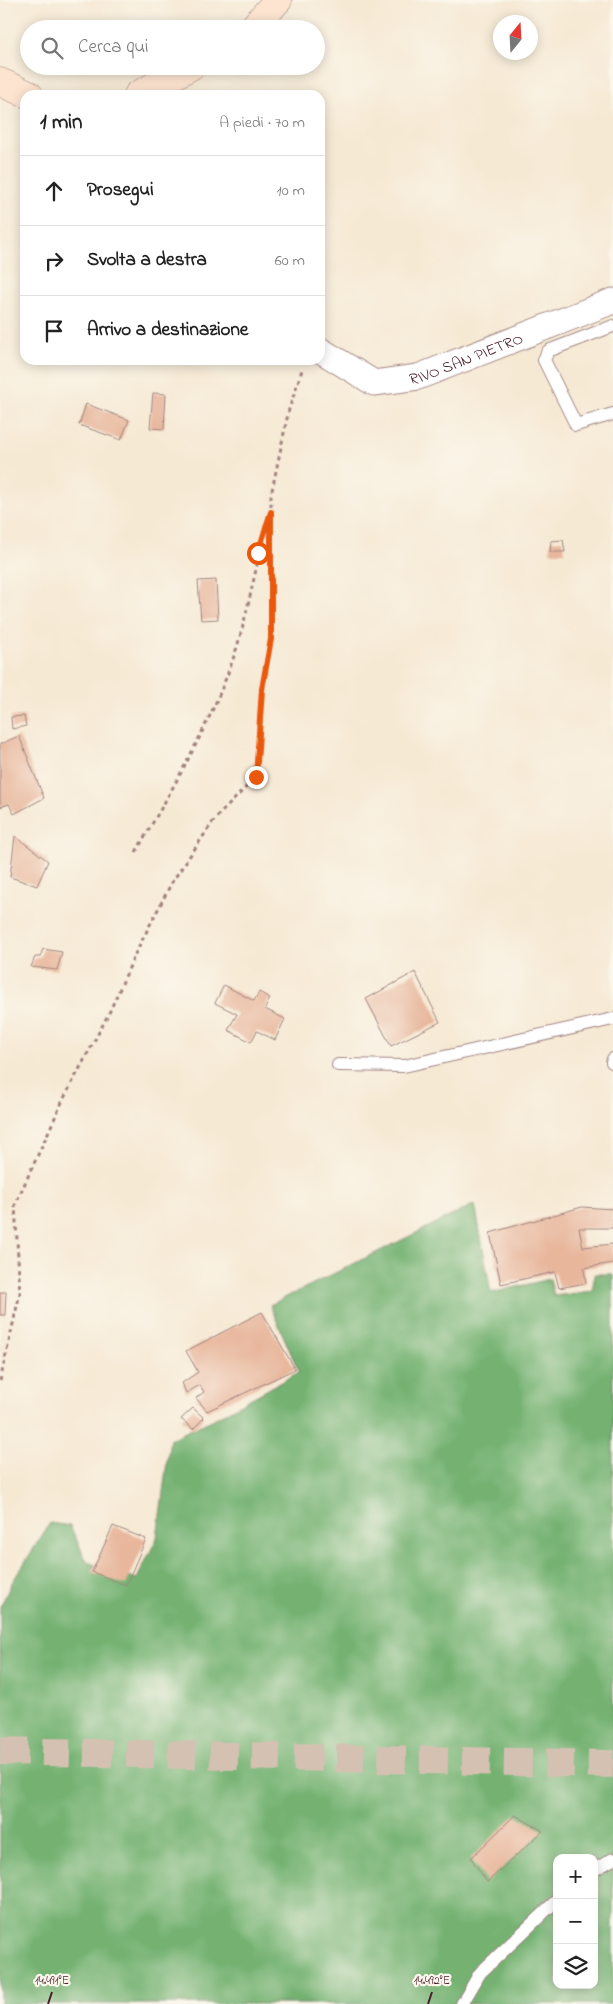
<!DOCTYPE html>
<html lang="it">
<head>
<meta charset="utf-8">
<style>
	body { margin:0; font-family:"Indie Flower",sans-serif; background:#f6f6f6; color:#222 }
	.controls { position:absolute; right:15px; bottom:15px; display:grid; overflow:hidden; border-radius:10px; box-shadow:0 2px 12px #0003 }
	.controls button { width:45px; height:45px; display:grid; place-items:center; padding:0; border:0; border-bottom:1px solid #e0e0e0; background:#fff; color:#222; font:25px sans-serif }
	.compass { position:absolute; left:493px; top:15px; width:45px; height:45px; border-radius:50%; background:#fff; box-shadow:0 2px 12px #0003; rotate:18deg }
	.stop { position:absolute; width:15px; height:15px; margin:-11px; border:4px solid #ea580c; border-radius:50%; background:#fff }
	.stop.end { background:#ea580c; border-color:#fff; box-shadow:0 1px 5px #0008 }
	.list { margin:0; padding:0; list-style:none }
	h2 { display:flex; justify-content:space-between; align-items:center; height:65px; margin:0; padding:0 20px; font-size:21px }
	h2 small { font-size:16px; font-weight:400; color:#767676 }
	.list li { display:grid; grid-template-columns:32px 1fr auto; gap:15px; align-items:center; box-sizing:border-box; height:70px; padding:0 20px; border-top:1px solid #e0e0e0 }
	.list b { display:block; font-size:19px; white-space:nowrap }
	.list em { font-size:16px; font-style:normal; color:#767676 }
	.icon { flex:none; width:28px; height:28px; fill:none; stroke:currentColor; stroke-width:2; stroke-linecap:round; stroke-linejoin:round }
	.map { position:relative; flex:none; width:613px; height:2004px; overflow:hidden }
	.search { position:absolute; background:#fff; box-shadow:0 2px 12px #0003; left:20px; top:20px; width:305px; height:55px; display:flex; align-items:center; gap:12px; box-sizing:border-box; padding:0 18px; border-radius:28px; color:#767676; font-size:19px }
	.panel { position:absolute; background:#fff; box-shadow:0 2px 12px #0003; left:20px; top:90px; width:305px; height:275px; border-radius:15px }
	.map>svg:first-child { display:block }
</style>
</head>
<body>
<div class="map">
<svg width="613" height="2004" viewBox="0 0 613 2004">
	<rect width="100%" height="100%" fill="#fbf7ec"/>
	<filter id="ink" filterUnits="userSpaceOnUse"><feTurbulence type="fractalNoise" baseFrequency=".02" numOctaves="2"/><feDisplacementMap in="SourceGraphic" scale="10" xChannelSelector="R" yChannelSelector="G"/><feConvolveMatrix kernelMatrix="1 2 1 2 8 2 1 2 1" color-interpolation-filters="sRGB"/></filter>
	<filter id="wash" filterUnits="userSpaceOnUse"><feTurbulence type="fractalNoise" baseFrequency=".0096" numOctaves="4" result="noise"/><feDisplacementMap in="SourceGraphic" scale="20" xChannelSelector="R" yChannelSelector="G"/><feGaussianBlur stdDeviation="1.12" result="paint"/><feColorMatrix in="noise" values="0 0 0 0 0 0 0 0 0 0 0 0 0 0 0 0 0 1.4 0 .05"/><feComposite in="paint" operator="in"/></filter>
	<g filter="url(#wash)">
		<rect width="100%" height="100%" fill="#f6e9d4"/>
		<!-- forest -->
		<path fill="#74b272" stroke="#5f684e" fill-rule="evenodd" d="M475,1204L491,1293L550,1279L554,1296L592,1291L595,1274H613V2004H0V1608L11,1584L50,1523L70,1526L87,1562L137,1579L157,1538L170,1439L212,1420L299,1372L270,1305ZM557,1858H594V1985H557Z"/>
		<g id="blocks">
			<!-- building -->
			<g fill="#e8b69b">
				<polygon points="153,393 166,394 164,429 150,428"/>
				<polygon points="86,404 129,420 121,440 79,425"/>
				<polygon points="563,540 565,552 550,552 551,541"/>
				<polygon points="216,580 218,619 201,620 198,581"/>
				<polygon points="24,716 26,726 12,729 11,717"/>
				<polygon points="19,736 44,798 14,814 9,804 0,807 0,744"/>
				<polygon points="15,836 48,861 37,886 10,877"/>
				<polygon points="43,949 62,952 57,970 31,967 35,957 40,957"/>
				<polygon points="415,972 440,1022 391,1046 366,999"/>
				<polygon points="224,985 254,1001 259,992 270,998 265,1009 285,1019 275,1040 257,1031 251,1042 228,1030 237,1014 215,1003"/>
				<polygon points="582,1207 613,1209 613,1228 579,1228 583,1247 613,1244 613,1263 584,1268 586,1283 559,1288 555,1272 501,1284 490,1233"/>
				<polygon points="0,1292 6,1292 5,1315 0,1315"/>
				<polygon points="262,1312 295,1369 207,1411 196,1398 204,1392 200,1385 186,1393 182,1383 198,1372 186,1351"/>
				<polygon points="193,1408 204,1418 193,1429 181,1419"/>
				<polygon points="113,1526 146,1539 126,1585 92,1572"/>
				<polygon points="515,1815 543,1831 487,1882 471,1858"/>
			</g>
		</g>
	</g>
	<g filter="url(#ink)">
		<use href="#blocks" fill-opacity="0" stroke="#a08480" stroke-width="1"/>
		<g fill="none" stroke-linecap="round" stroke-linejoin="round">
			<!-- trunk-tunnel -->
			<polyline stroke="#d4c1b2" stroke-width="28" stroke-dasharray="28 14" stroke-linecap="butt" points="0,1751 613,1764"/>
			<!-- service casing -->
			<g stroke="#a08480" stroke-width="14">
				<g id="service">
					<polyline points="613,326 548,351 544,360 576,425 613,414"/>
					<polyline points="612,1062 613,1059"/>
					<polyline points="338,1065 404,1066 613,1019"/>
					<polyline points="594,1870 613,1859"/>
					<polyline points="462,2004 480,1973 557,1900"/>
				</g>
			</g>
			<!-- minor casing -->
			<g stroke="#a08480" stroke-width="27">
				<g id="minor">
					<path id="s1" d="M320,350L374,383L418,377L613,301"/>
				</g>
			</g>
			<!-- secondary casing -->
			<g stroke="#a08480" stroke-width="29">
				<g id="secondary">
					<polyline points="252,29 278,0"/>
					<polyline points="0,82 29,95"/>
					<polyline points="138,95 191,66"/>
				</g>
			</g>
			<!-- path -->
			<g stroke="#a08480" stroke-width="3" stroke-dasharray="4 4" stroke-linecap="butt">
				<path d="M136,852C171,791 208,729 232,662C249,614 255,563 270,515"/>
				<polyline points="0,1381 20,1293 15,1205 63,1100 109,1013 136,952 172,882 215,819 256,777 262,689 271,639 271,495 289,409 302,370"/>
			</g>
			<!-- service -->
			<use href="#service" stroke="#fff" stroke-width="12"/>
			<!-- minor -->
			<use href="#minor" stroke="#fff" stroke-width="25"/>
			<!-- secondary -->
			<use href="#secondary" stroke="#fde4d0" stroke-width="28"/>
		</g>
	</g>
	<g fill="none" stroke-linecap="round" stroke-linejoin="round" filter="url(#ink)">
		<!-- route -->
		<polyline stroke="#ea580c" stroke-width="6" points="256,777 262,689 271,639 271,512 258,553"/>
	</g>
	<!-- ticks -->
	<path fill="none" stroke="#4a1f2b" stroke-width="2" d="M48,2004L52,1992M428,2004L432,1992"/>
	<g text-anchor="middle" stroke-width="4.5" stroke-linejoin="round" paint-order="stroke">
		<!-- street labels -->
		<g font-size="16" fill="#4a1f2b" stroke="#fbf7ec">
			<text dy="6" stroke="none"><textPath href="#s1" startOffset="159">RIVO SAN PIETRO</textPath></text>
		</g>
	</g>
	<g font-size="12" text-anchor="middle" fill="#4a1f2b" stroke="#fbf7ec" stroke-width="4.5" stroke-linejoin="round" paint-order="stroke">
		<text x="52" y="1984">14.491°E</text>
		<text x="432" y="1984">14.492°E</text>
	</g>
</svg>
<div class="controls">
<button>+</button>
<button>−</button>
<button><svg class="icon" aria-label="layers" viewBox="0 0 24 24"><path d="M12 4l9 5-9 5-9-5zM3 14l9 5 9-5"/></svg></button>
</div>
<svg class="compass" viewBox="-18 -18 36 36"><path d="M0-13l5 13h-10z" fill="#e53935"/><path d="M0 13l5-13h-10z" fill="#767676"/></svg>
<div class="stop" style="left:258px;top:553px"></div>
<div class="stop end" style="left:256px;top:777px"></div>
<div class="search"><svg class="icon" aria-label="search" viewBox="0 0 24 24"><circle cx="10" cy="10" r="6"/><path d="M15 15l6 6"/></svg>Cerca qui</div>
<section class="panel">
<h2>1 min<small>A piedi · 70 m</small></h2>
<ul class="list">
<li><svg class="icon" aria-label="ahead" viewBox="0 0 24 24"><path d="M12 20V5M6 11l6-6 6 6"/></svg><div><b>Prosegui</b></div><em>10 m</em></li>
<li><svg class="icon" aria-label="right" viewBox="0 0 24 24"><path d="M7 20v-9h11M14 6l5 5-5 5"/></svg><div><b>Svolta a destra</b></div><em>60 m</em></li>
<li><svg class="icon" aria-label="arrive" viewBox="0 0 24 24"><path d="M6 21V4h12l-3 4 3 4H6"/></svg><div><b>Arrivo a destinazione</b></div></li>
</ul>
</section>
</div>
</body>
</html>
